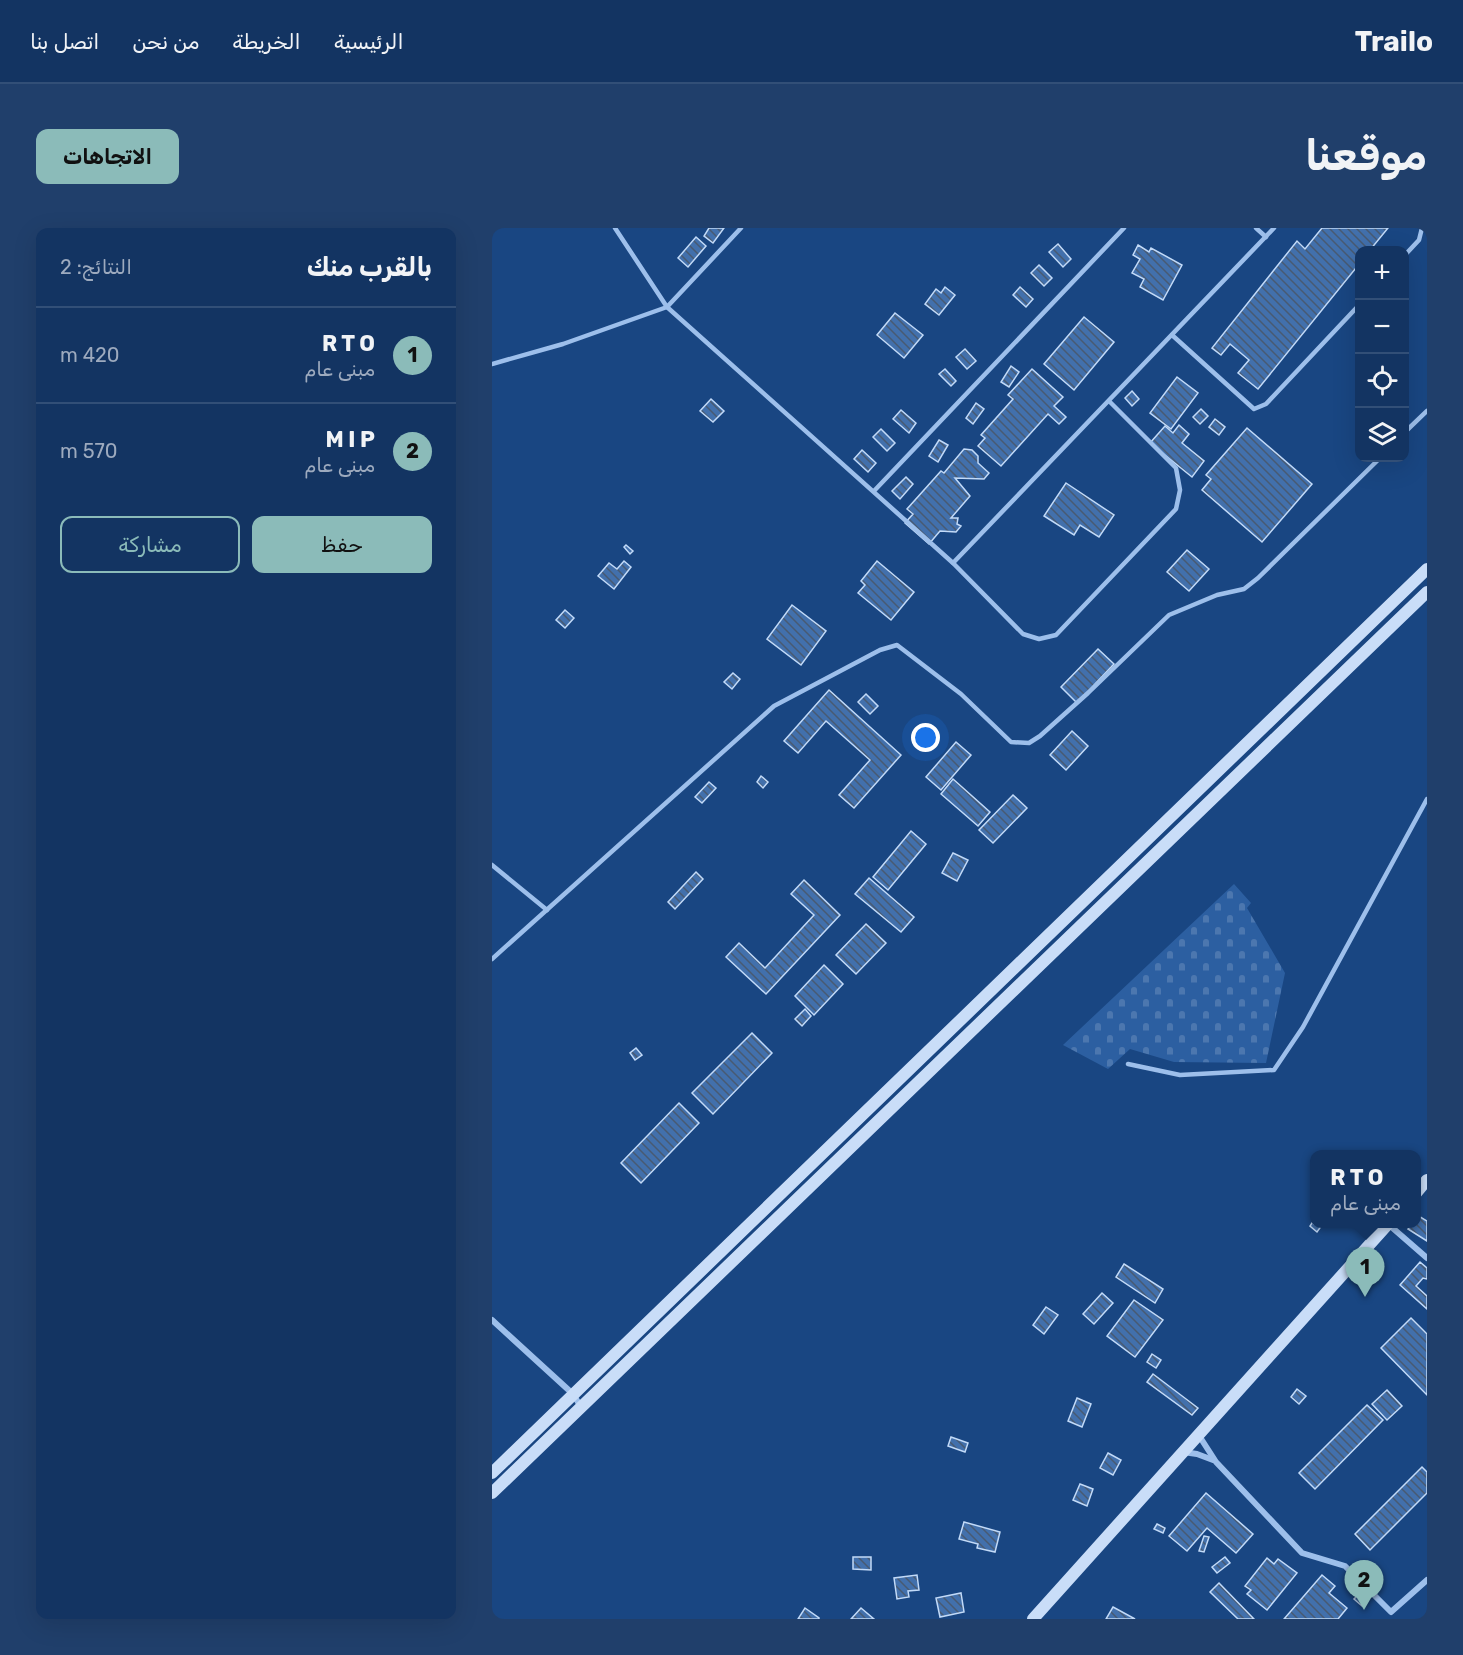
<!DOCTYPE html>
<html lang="ar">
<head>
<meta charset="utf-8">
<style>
	body { margin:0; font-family:Rubik,Cairo,sans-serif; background:#203f6b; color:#f1f3f6; direction:rtl }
	.controls { position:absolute; right:18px; top:18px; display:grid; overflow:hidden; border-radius:12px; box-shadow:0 6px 24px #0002 }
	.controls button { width:54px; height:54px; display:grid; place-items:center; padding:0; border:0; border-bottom:2px solid #324f77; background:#133462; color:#f1f3f6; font:30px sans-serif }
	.you { position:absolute; left:434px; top:510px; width:21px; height:21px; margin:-15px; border:4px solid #fff; border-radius:50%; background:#1a73e8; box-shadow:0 0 0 9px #1a73e833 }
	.badge { display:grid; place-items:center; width:39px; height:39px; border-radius:50%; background:#8bbbb9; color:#111; font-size:20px; font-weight:700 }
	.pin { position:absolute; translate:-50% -50px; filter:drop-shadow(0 2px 3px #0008) }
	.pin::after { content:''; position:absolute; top:32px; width:21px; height:18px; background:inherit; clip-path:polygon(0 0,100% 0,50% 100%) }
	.popup { position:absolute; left:818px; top:922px; width:111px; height:78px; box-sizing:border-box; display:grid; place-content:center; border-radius:12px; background:#133462; filter:drop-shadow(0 2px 4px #0005); font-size:20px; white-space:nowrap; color:#9daabe }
	.popup b { font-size:22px; color:#f1f3f6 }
	.popup::after { content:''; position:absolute; left:50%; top:100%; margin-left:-12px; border:12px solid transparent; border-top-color:#133462 }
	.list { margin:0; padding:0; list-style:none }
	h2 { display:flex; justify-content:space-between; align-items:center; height:78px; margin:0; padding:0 24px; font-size:26px }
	h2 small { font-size:20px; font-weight:400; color:#9daabe }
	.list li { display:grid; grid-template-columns:39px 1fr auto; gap:18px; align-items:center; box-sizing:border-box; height:96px; padding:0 24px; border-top:2px solid #324f77 }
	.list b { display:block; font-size:22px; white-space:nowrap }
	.list p { margin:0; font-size:20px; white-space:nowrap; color:#9daabe }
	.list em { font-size:20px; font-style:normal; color:#9daabe }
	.actions { display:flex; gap:12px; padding:18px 24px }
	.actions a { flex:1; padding:14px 0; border:2px solid #8bbbb9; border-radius:12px; text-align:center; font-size:21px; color:#8bbbb9 }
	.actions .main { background:#8bbbb9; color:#111 }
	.icon { flex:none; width:33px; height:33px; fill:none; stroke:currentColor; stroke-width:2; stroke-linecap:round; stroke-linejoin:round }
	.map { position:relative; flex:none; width:935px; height:1391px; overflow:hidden; direction:ltr; border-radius:12px }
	header { display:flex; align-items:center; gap:36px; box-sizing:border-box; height:84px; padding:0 30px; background:#133462; border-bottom:2px solid #324f77 }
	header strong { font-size:28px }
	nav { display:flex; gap:33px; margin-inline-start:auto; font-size:21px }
	.intro { display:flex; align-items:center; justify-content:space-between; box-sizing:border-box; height:144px; padding:0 36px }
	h1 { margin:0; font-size:42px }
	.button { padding:15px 27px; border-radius:12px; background:#8bbbb9; color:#111; font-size:21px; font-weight:700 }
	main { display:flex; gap:36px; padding:0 36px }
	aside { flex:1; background:#133462; border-radius:12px; box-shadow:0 6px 24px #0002 }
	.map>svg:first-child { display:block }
</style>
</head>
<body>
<header>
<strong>Trailo</strong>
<nav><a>الرئيسية</a><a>الخريطة</a><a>من نحن</a><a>اتصل بنا</a></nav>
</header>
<div class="intro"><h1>موقعنا</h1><a class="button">الاتجاهات</a></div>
<main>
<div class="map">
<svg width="935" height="1391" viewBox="0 0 935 1391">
	<defs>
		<pattern id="cemetery-stones" width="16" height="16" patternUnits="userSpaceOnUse" patternTransform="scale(1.5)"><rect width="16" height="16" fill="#2c5fa1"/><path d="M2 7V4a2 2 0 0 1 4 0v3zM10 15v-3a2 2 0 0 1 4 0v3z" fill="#4c77af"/></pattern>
		<pattern id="building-back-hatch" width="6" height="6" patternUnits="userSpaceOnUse" patternTransform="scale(1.5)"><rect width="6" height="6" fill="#4270ac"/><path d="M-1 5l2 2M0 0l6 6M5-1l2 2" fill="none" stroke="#485a72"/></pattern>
	</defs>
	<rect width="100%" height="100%" fill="#194682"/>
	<!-- cemetery -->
	<polygon fill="url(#cemetery-stones)" points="742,656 759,675 755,680 793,745 774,835 682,834 638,821 616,841 571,817"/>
	<!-- building -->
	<g fill="url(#building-back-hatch)" stroke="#c2daf8" stroke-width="1.5">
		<polygon points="217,0 232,0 221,15 212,8"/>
		<polygon points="830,0 896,0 878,22 868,22 868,35 766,161 746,145 757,132 738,116 729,127 720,120 805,13 813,21"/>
		<polygon points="204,9 214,18 196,39 186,30"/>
		<polygon points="566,16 579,31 571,39 557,24"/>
		<polygon points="646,17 657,24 659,20 690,37 671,72 648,59 652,51 640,45 648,31 641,27"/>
		<polygon points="547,37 560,50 552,58 539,45"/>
		<polygon points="453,59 463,67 447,87 433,76 444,61 449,65"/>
		<polygon points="528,59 541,71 534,79 521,67"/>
		<polygon points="403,85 431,107 412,130 385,107"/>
		<polygon points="592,89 622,114 582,162 552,136"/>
		<polygon points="473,121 484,133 475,141 464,129"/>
		<polygon points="519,138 527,144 517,159 509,154"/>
		<polygon points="453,141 464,153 459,158 447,146"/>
		<polygon points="540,141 571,169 562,178 574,189 567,196 556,186 509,238 486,218 493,210 489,207 521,171 516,167"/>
		<polygon points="685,149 706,165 679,201 658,185"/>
		<polygon points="640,163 647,171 640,178 633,170"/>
		<polygon points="219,171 232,183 221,194 208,183"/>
		<polygon points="484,175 492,181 481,196 474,190"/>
		<polygon points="709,181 716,188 708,196 701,189"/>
		<polygon points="409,182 424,195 417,205 401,191"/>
		<polygon points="723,191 733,199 727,207 717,199"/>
		<polygon points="687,197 697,206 690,215 712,233 700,249 658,215 673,198 681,205"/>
		<polygon points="755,200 820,256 770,314 710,262 719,251 714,247"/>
		<polygon points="389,201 403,215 395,223 381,209"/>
		<polygon points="447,212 456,217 446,234 437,228"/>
		<polygon points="472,221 480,222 486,228 486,235 497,245 492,251 463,250 478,268 459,290 466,290 465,296 469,298 464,304 448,303 437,316 413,295 421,286 415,281 449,243 452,245"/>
		<polygon points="370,222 384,235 376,244 362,231"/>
		<polygon points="414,249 421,256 408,271 400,263"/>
		<polygon points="574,255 622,287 607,309 588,297 582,307 552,288"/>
		<polygon points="134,317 141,323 138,326 132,319"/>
		<polygon points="695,322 717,341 697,363 675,344"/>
		<polygon points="132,333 139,339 122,361 106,348 117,335 125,341"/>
		<polygon points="385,333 422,364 399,392 366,365 373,357 369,353"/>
		<polygon points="300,377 334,403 309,437 275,411"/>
		<polygon points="73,382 82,390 73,400 64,392"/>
		<polygon points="606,421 622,436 585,475 569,459"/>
		<polygon points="241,445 248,451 240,461 232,454"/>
		<polygon points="337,462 409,527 362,580 347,567 378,532 334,493 306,525 292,513"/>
		<polygon points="374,466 386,478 378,486 366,474"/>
		<polygon points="580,503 596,518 574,542 558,527"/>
		<polygon points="464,514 479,527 449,562 434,549"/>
		<polygon points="269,548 276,554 271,560 265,554"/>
		<polygon points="461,551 498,584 486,598 449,566"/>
		<polygon points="217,554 224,560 210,575 203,569"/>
		<polygon points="521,567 535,580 501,615 487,602"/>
		<polygon points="419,603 434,616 396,662 381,649"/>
		<polygon points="461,625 476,632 465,653 450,645"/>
		<polygon points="204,644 211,651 183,681 176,674"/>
		<polygon points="377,650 422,689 409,704 363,666"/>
		<polygon points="312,652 348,687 274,766 234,729 247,715 273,740 322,687 299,666"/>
		<polygon points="374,696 394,715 364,746 344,727"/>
		<polygon points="332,737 351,756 322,787 303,768"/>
		<polygon points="313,781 319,788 310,798 303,791"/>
		<polygon points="260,805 280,825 221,886 200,865"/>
		<polygon points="144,820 150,827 143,832 138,825"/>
		<polygon points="187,875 207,895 149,955 129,935"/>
		<polygon points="925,987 935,993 935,1013 916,1001 920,996 924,996"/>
		<polygon points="822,992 822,996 830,997 825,1004 818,998"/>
		<polygon points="928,1034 935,1040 935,1051 931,1050 924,1058 935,1068 935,1081 908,1057"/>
		<polygon points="632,1036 671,1061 663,1075 624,1049"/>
		<polygon points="610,1065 621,1075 602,1096 591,1086"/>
		<polygon points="642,1072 671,1092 643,1129 615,1108"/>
		<polygon points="554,1079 566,1087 552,1106 541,1097"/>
		<polygon points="919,1090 935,1106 935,1167 889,1120"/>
		<polygon points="660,1126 669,1132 664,1140 655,1134"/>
		<polygon points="661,1146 706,1180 700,1187 655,1154"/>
		<polygon points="805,1161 814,1168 807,1176 799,1169"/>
		<polygon points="895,1162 910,1178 895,1192 880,1176"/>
		<polygon points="585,1170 599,1176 590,1199 576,1193"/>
		<polygon points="875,1177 891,1192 823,1261 807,1245"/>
		<polygon points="459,1209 476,1215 473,1224 456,1218"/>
		<polygon points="616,1225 629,1232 621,1247 608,1240"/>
		<polygon points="930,1239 935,1244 935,1265 878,1322 863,1306"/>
		<polygon points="588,1256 601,1261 595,1278 581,1272"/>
		<polygon points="714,1265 761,1306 744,1325 715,1300 695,1323 677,1308"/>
		<polygon points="472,1294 508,1304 503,1324 485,1320 486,1316 467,1311"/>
		<polygon points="665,1296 673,1300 671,1305 662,1301"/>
		<polygon points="712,1308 717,1309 712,1324 707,1323"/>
		<polygon points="361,1329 379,1329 379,1342 361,1341"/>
		<polygon points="733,1329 738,1335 725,1345 720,1339"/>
		<polygon points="775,1330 782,1336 786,1331 805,1345 775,1382 755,1366 759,1362 753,1358"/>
		<polygon points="425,1347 427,1362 416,1363 417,1369 405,1371 402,1350"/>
		<polygon points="830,1347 843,1358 837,1365 855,1380 846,1391 792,1391"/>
		<polygon points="727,1355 762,1391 746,1391 718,1364"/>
		<polygon points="869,1364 876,1370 870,1378 862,1371"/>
		<polygon points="469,1365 472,1384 448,1389 444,1370"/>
		<polygon points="621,1379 643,1391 614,1391"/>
		<polygon points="313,1380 327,1390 327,1391 306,1391"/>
		<polygon points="369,1380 382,1391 359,1391"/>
	</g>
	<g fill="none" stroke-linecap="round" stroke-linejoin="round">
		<!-- lane -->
		<g stroke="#9dbfeb" stroke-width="4.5">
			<polyline points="123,0 175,79 249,0"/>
			<polyline points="764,0 774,9"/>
			<polyline points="912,28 927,12 930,0"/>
			<polyline points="680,107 762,181 774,176 868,76"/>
			<polyline points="0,136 71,116 175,79 461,335 531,406 547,411 564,407 684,281 688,262 684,240 617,173"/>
			<polyline points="912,205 935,183"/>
			<polyline points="382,263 632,0"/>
			<polyline points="461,335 782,0"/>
			<polyline points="0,637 55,682"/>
			<polyline points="0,731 282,478 388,422 405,417 469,466 519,514 537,515 548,508 596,465 677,387 725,367 752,361 766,350 888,230"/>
			<polyline points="636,836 688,847 782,842 811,799 935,571"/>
		</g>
		<!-- street -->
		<g stroke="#9dbfeb" stroke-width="6">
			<polyline points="896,996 935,1030"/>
			<polyline points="0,1092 81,1166 89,1179"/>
			<polyline points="706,1206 724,1234 810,1325 853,1338 899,1384 935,1352"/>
			<polyline points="691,1224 705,1226 721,1232"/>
		</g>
		<!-- secondary -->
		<g stroke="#c9ddf8" stroke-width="12">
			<polyline points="924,965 935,952"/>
			<polyline points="0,1245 935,341"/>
			<polyline points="0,1265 935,364"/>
			<polyline points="541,1391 896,996"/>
		</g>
	</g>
</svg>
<div class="controls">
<button>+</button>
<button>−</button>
<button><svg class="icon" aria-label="locate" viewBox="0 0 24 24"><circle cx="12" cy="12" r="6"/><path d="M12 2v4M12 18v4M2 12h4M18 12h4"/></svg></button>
<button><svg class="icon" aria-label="layers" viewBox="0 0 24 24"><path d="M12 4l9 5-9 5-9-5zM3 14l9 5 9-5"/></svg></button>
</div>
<div class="you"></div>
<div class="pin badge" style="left:873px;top:1069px">1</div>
<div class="popup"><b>R T O</b>مبنى عام</div>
<div class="pin badge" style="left:872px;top:1382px">2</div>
</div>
<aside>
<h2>بالقرب منك<small>النتائج: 2</small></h2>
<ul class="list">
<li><span class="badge">1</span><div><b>R T O</b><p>مبنى عام</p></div><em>420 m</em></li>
<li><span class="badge">2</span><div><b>M I P</b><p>مبنى عام</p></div><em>570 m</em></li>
</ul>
<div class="actions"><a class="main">حفظ</a><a>مشاركة</a></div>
</aside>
</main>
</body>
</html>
